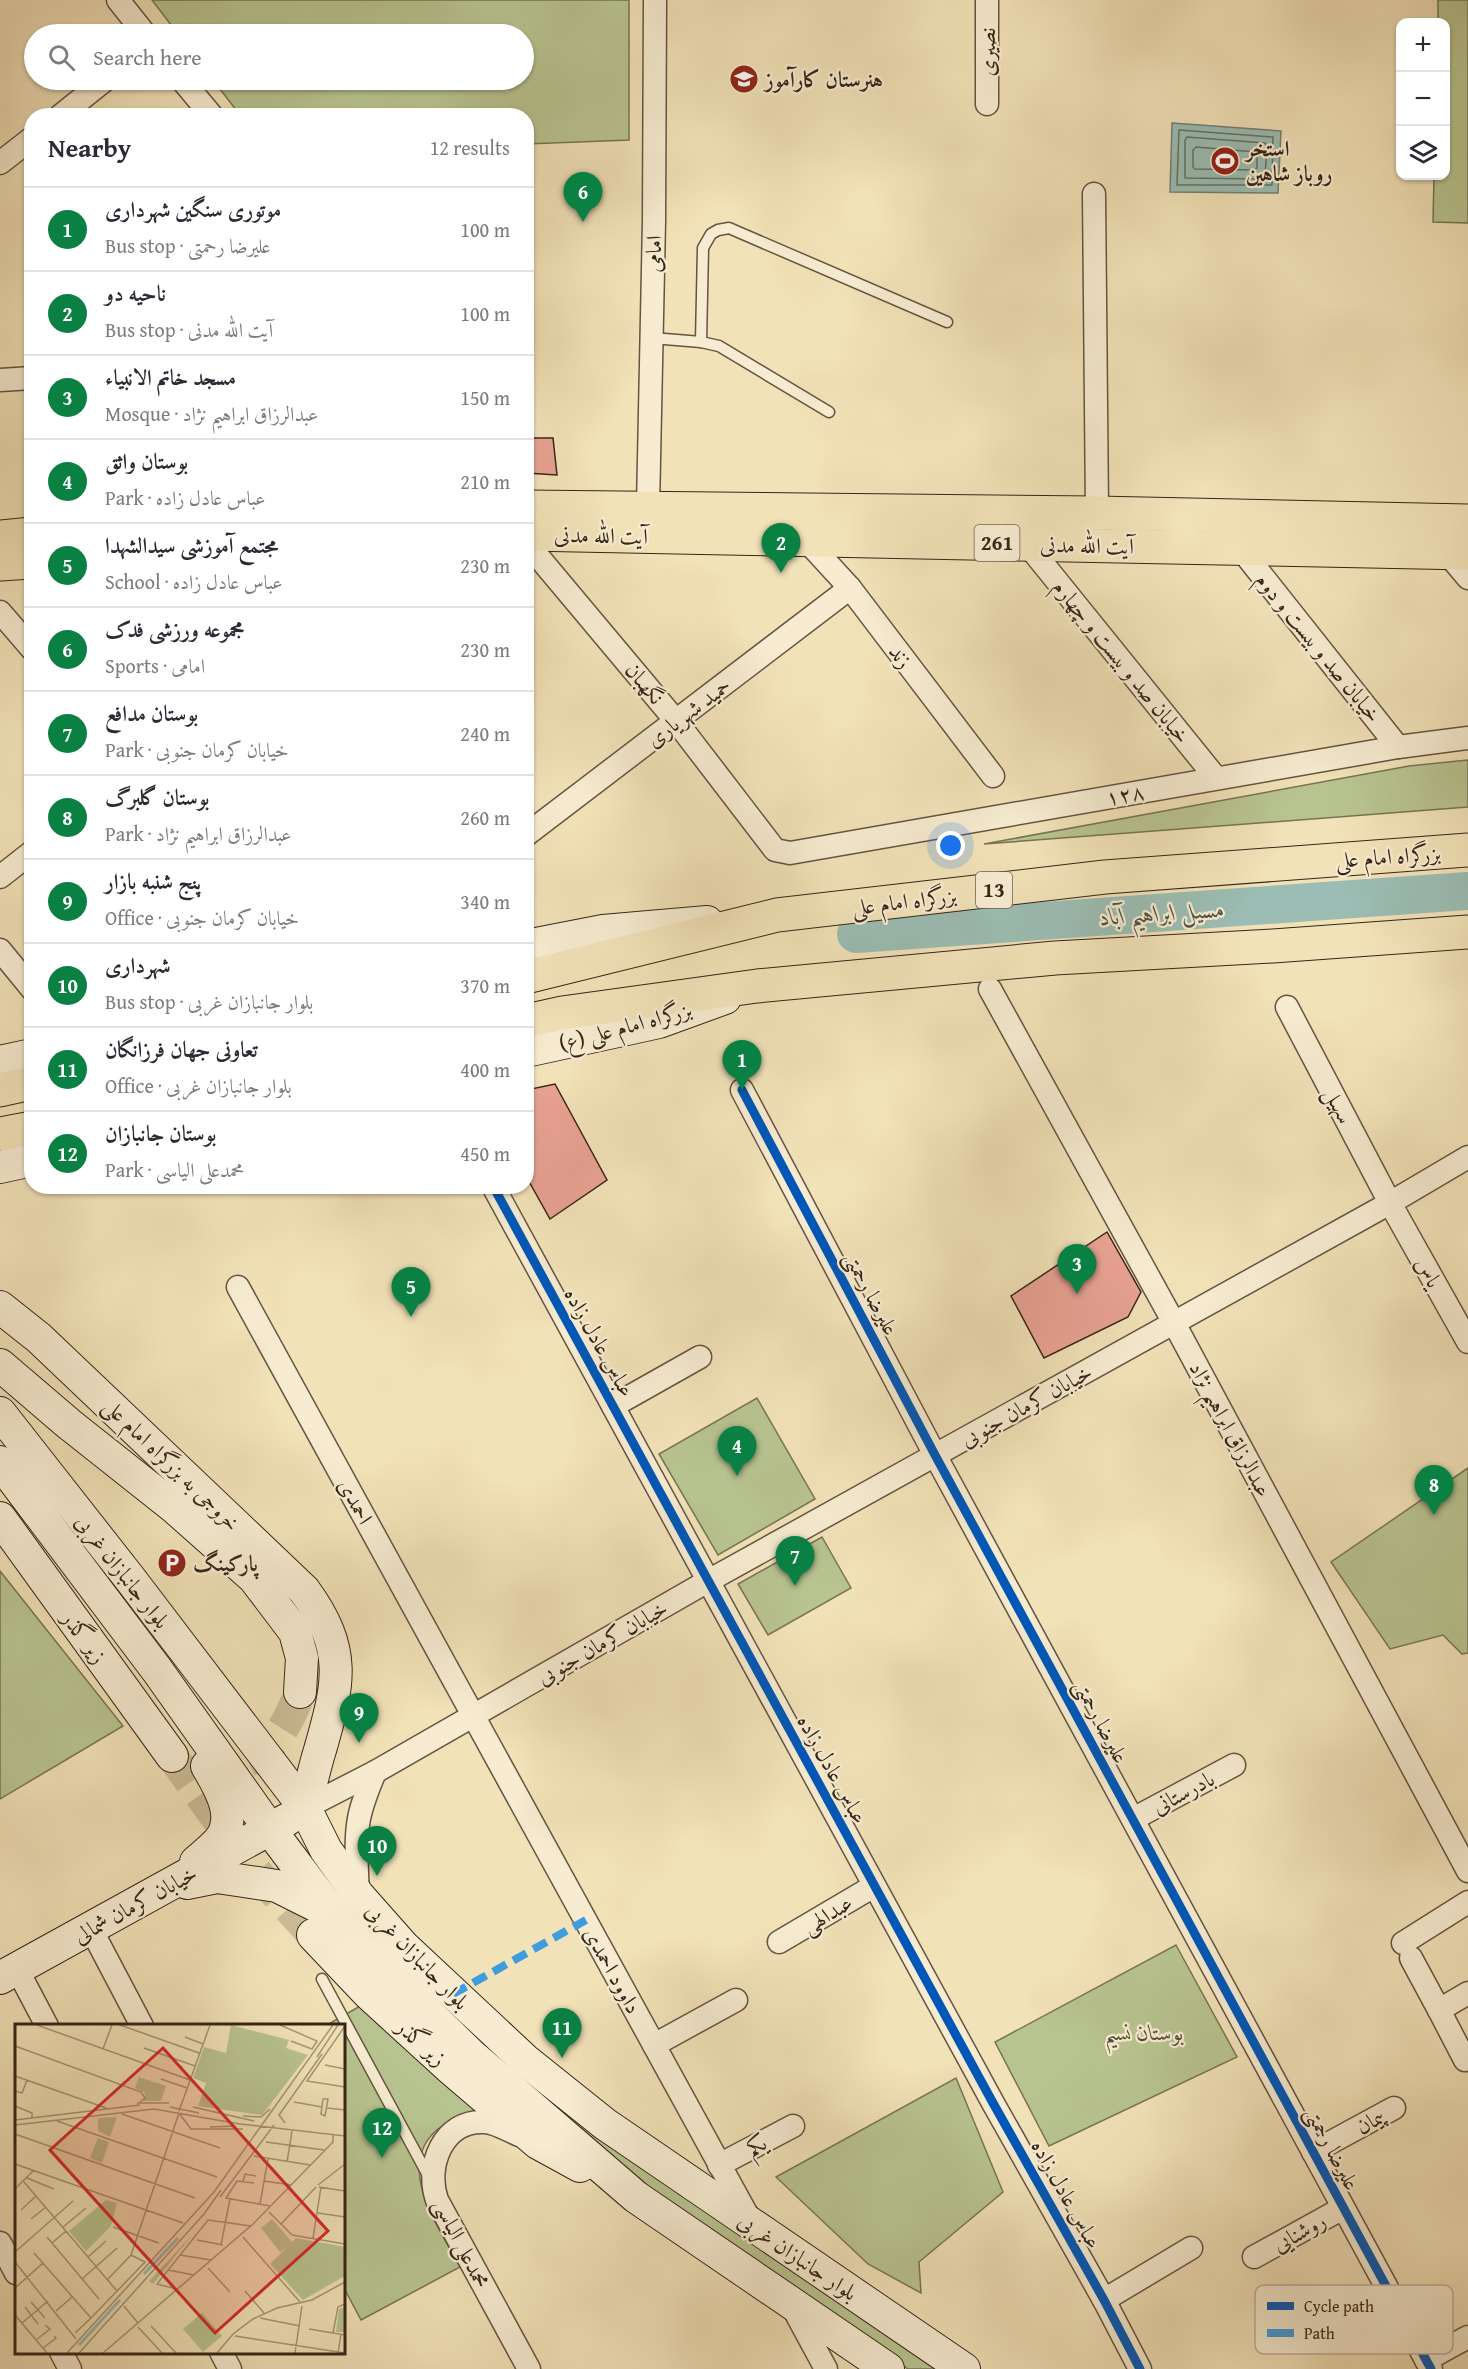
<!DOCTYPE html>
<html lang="en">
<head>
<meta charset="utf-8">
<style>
	body { margin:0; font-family:"Gentium Book Plus",Amiri,serif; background:#f7f7f7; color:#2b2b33 }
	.controls { position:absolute; right:18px; top:18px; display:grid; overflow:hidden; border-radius:12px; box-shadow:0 2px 4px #0004 }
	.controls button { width:54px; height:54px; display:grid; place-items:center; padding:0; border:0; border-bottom:2px solid #e1e1e2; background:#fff; color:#2b2b33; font:30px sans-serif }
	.you { position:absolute; left:951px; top:846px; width:21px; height:21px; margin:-15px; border:4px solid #fff; border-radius:50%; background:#1a73e8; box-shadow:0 0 0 9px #1a73e833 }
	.badge { display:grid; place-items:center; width:39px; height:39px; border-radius:50%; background:#0b8043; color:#fff; font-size:20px; font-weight:700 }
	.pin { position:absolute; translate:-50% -50px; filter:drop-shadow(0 2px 3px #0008) }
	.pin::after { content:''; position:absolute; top:32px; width:21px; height:18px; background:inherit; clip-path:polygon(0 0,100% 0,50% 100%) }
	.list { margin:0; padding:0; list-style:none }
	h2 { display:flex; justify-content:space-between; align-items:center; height:78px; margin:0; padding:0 24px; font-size:26px }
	h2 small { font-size:20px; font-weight:400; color:#7c7c81 }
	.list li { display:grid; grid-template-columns:39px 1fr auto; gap:18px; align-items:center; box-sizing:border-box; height:84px; padding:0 24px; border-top:2px solid #e1e1e2 }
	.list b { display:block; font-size:22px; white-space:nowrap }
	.list p { margin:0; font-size:20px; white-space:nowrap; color:#7c7c81 }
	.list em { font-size:20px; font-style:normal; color:#7c7c81 }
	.icon { flex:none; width:33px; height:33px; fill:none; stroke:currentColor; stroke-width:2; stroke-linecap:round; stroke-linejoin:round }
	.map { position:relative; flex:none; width:1468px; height:2369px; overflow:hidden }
	.search { position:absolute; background:#fff; box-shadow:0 2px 4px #0004; left:24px; top:24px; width:510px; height:66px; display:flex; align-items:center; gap:15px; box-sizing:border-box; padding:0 21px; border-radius:33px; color:#7c7c81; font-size:22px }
	.panel { position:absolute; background:#fff; box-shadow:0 2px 4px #0004; left:24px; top:108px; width:510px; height:1086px; border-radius:24px }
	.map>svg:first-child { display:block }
</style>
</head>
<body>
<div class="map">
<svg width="1468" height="2369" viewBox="0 0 1468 2369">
	<rect width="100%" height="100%" fill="#f2e2b8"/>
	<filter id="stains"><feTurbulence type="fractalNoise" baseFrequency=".00333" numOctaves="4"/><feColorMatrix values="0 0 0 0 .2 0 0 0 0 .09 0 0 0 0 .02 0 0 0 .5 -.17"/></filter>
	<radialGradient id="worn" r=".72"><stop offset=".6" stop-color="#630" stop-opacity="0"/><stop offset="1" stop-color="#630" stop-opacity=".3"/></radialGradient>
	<!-- green -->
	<g fill="#b8c490" stroke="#767454" stroke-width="1.5">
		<polygon points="152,0 629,0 629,140 527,144 526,116 240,115 213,80 524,80 524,34 178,34"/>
		<polygon points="1438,0 1468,0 1468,223 1433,222 1434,176 1446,176 1446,22 1438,22"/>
		<polygon points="1468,760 1468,807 984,844 1409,766"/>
		<polygon points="757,1398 815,1499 718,1555 659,1454"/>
		<polygon points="1468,1468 1468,1653 1462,1654 1443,1635 1390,1649 1331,1562"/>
		<polygon points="822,1537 851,1588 768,1635 738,1584"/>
		<polygon points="0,1571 123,1726 0,1799"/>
		<polygon points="318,1863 629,2152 686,2198 935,2369 908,2369 678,2213 433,2002 316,1881 314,1864"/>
		<polygon points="1176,1945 1237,2057 1049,2146 995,2042"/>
		<path d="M362,2005L480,2112C464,2114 451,2119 438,2129C393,2166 440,2229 460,2267L361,2320L344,2288V2026H325Z"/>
		<polygon points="956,2078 1003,2192 919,2262 921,2293 868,2264 776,2177"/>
	</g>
	<!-- water -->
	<polygon fill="#9bbdb3" stroke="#728075" stroke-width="1.5" points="1172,123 1281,131 1278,193 1170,192"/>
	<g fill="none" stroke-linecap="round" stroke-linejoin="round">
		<!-- shore -->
		<g stroke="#687166" stroke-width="1.5">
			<polygon points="1179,130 1273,137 1272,185 1177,185"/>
			<polygon points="1187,137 1265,143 1267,146 1265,177 1262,179 1185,178 1185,140"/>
			<polygon points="1196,147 1256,152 1257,154 1257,168 1254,170 1195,169 1193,167 1193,150"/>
		</g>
		<!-- river -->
		<polyline stroke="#9bbdb3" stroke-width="38" points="856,934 1468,891"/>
	</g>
	<!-- building -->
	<g fill="#e9a294" stroke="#352518" stroke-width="1.5">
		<polygon points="526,438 553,438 557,475 526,473"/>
		<polygon points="555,1084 607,1180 550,1219 526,1176 526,1090"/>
		<polygon points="1107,1232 1141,1292 1128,1317 1044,1358 1011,1296"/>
	</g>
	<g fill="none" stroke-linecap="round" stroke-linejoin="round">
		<!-- secondary-tunnel -->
		<g stroke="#ccbc98" stroke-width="32" stroke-dasharray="32 16" stroke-linecap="butt">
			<polyline points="172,1756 252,1867 313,1935"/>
			<path d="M201,1764C257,1777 283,1738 300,1692"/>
		</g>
		<!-- lane casing -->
		<g stroke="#645440" stroke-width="13">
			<g id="lane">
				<polyline points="652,338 701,342 719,346 829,412"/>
				<polyline points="701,342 703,248 711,234 718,230 729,228 947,322"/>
				<polyline points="322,1979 430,2179"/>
			</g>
		</g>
		<!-- street casing -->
		<g stroke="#645440" stroke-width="25">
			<g id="street">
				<polyline points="118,0 145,34"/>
				<polyline points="182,80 212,116"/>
				<polyline points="987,104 987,0"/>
				<polyline points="60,116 105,80"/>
				<polyline points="0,163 32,138"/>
				<polyline points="1094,194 1097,513"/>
				<polyline points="0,380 32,378"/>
				<polyline points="648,507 654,221 655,0"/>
				<polyline points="805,539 850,588 993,776"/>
				<polyline points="526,542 676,721 775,850 790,853 1398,747 1468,738"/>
				<polyline points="1027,544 1216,778"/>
				<polyline points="1240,548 1398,747"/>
				<polyline points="1447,553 1468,578"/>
				<polyline points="0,612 32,649"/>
				<polyline points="526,835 850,588"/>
				<polyline points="0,877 32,852"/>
				<polyline points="0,950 32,989"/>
				<polyline points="990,989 1174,1323 1468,1871"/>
				<polyline points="1287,1007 1390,1203 1468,1342"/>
				<polyline points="742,1090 935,1455 1431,2369"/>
				<polyline points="493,1186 993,2103 1104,2300 1140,2369"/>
				<polyline points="238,1287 750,2220"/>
				<polyline points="613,1406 700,1357"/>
				<polyline points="305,1808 375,1772 708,1581 1390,1203 1468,1157"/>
				<polyline points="1133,1819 1234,1765"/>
				<path d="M358,1895C357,1872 355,1848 358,1825C360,1807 368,1789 375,1772"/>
				<polyline points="91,1929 142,2026"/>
				<polyline points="779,1942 874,1886"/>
				<polyline points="1403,1943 1468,1902"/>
				<polyline points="1411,1958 1439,2010"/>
				<polyline points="17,1969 47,2026"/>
				<polyline points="654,2045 736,2000"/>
				<polyline points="1465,2060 1439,2010 1468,1993"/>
				<path d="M519,2135C509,2131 495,2122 484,2122C443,2120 425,2166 437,2200L529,2369"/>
				<polyline points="1313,2152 1394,2108"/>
				<polyline points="719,2165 793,2126"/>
				<polyline points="0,2243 16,2273"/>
				<polyline points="1254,2257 1343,2208"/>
				<polyline points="1104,2300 1191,2248"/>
				<polyline points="792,2306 826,2369"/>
				<polyline points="61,2352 70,2369"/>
				<polyline points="221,2352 230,2369"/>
				<polyline points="1426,2360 1468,2337"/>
			</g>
		</g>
		<!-- secondary casing -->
		<g stroke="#352518" stroke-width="34">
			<g id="secondary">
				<polyline points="526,946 603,931 707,922"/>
				<polyline points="526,1051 659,1022 725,998"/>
				<polyline points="0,1062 32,1055"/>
				<polyline points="0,1167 32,1160"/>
				<path d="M0,1307L39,1338L304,1590C348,1650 339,1683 320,1750C314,1769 310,1789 305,1808"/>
				<polyline points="0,1365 69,1424 175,1508 254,1578 295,1632 302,1658 300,1692"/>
				<polyline points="0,1413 128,1576 305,1808 326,1850 358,1895 404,1947 525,2060 605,2124 964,2369"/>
				<polyline points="0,1462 157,1670 271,1831 334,1915 369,1955 470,2054 636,2197 888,2369"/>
				<polyline points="0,1518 172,1756"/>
				<path d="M196,1862C203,1856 211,1849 218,1842C239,1819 220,1788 207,1766"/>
				<polyline points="187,1883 217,1877 277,1886 327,1911"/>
				<polyline points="313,1935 369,1994 449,2067 538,2143 580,2166"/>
				<polyline points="0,1978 288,1819"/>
			</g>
		</g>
		<!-- primary casing -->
		<g stroke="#352518" stroke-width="35">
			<g id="primary">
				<polyline points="526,507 1097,513 1468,521"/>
				<polyline points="526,534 1468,553"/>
				<polyline points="0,537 32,534"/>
				<polyline points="0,564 32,562"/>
			</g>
		</g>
		<!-- highway casing -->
		<g stroke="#352518" stroke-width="35">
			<g id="highway">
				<polyline points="526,977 777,915 1105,877 1468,850"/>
				<polyline points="526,1021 562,1013 757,986 1055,958 1273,946 1468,932"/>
				<polyline points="0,1090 32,1083"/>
				<polyline points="0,1134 32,1128"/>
			</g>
		</g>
		<!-- lane -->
		<use href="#lane" stroke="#f7ecd1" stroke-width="10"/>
		<!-- street -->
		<use href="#street" stroke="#f7ecd1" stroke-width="22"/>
		<!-- secondary -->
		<use href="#secondary" stroke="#f7ecd1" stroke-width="32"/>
		<!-- primary -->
		<use href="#primary" stroke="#f2e2b8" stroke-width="33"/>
		<!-- highway -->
		<use href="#highway" stroke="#f2e2b8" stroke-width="33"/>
		<!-- quiet -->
		<polyline stroke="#3e9cdf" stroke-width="8" stroke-dasharray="15 8" stroke-linecap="butt" points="453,1994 586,1920"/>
		<!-- cycleway casing -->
		<g stroke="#f7ecd1" stroke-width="13">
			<g id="cycleway">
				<polyline points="742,1090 935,1455 1431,2369"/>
				<polyline points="493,1186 993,2103 1104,2300 1140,2369"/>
			</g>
		</g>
		<!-- cycleway -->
		<use href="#cycleway" stroke="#0057b8" stroke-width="9"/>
	</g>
	<!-- icons -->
	<defs>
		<g id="school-disc" transform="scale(1.5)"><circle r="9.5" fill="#8f2418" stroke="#f7ecd1"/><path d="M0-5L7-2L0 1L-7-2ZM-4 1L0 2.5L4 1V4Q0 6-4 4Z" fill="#fff"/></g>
		<g id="stadium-disc" transform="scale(1.5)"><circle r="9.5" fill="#8f2418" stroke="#f7ecd1"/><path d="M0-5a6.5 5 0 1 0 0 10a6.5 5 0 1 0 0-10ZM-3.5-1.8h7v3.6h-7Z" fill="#fff"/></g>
		<g id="parking-disc" transform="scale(1.5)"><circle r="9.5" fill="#8f2418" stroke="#f7ecd1"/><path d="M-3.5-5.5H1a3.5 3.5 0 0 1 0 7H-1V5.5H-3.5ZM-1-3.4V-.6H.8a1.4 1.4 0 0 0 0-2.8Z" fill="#fff"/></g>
	</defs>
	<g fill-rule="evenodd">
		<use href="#school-disc" x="744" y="79"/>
		<use href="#stadium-disc" x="1225" y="161"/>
		<use href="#parking-disc" x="172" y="1563"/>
	</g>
	<g text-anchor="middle" stroke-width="4.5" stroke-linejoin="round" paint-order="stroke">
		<!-- shield labels -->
		<g fill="#f7ecd1" stroke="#6f6150" stroke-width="1.5">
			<rect x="974.5" y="525" width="45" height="36" rx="4.5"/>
			<rect x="976" y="872" width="36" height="36" rx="4.5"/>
		</g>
		<g font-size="21" font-weight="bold" fill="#352518">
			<text x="997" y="550">261</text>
			<text x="994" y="897">13</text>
		</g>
		<!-- street labels -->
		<g font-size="22" fill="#352518" stroke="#f7ecd1">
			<text transform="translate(987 52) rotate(-90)" y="8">نصیری</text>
			<text transform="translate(653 254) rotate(-89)" y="8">امامی</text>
			<text transform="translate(601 535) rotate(1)" y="8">آیت الله مدنی</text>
			<text transform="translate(1087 545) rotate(1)" y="8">آیت الله مدنی</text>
			<text transform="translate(1319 647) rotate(51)" y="8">خیابان صد و بیست و دوم</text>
			<text transform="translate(901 656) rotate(53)" y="8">زند</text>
			<text transform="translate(1122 661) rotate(51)" y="8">خیابان صد و بیست و چهارم</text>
			<text transform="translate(645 683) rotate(50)" y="8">نگهبان</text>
			<text transform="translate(688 712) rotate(-37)" y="8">حمید شهریاری</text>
			<text transform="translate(1125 794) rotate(-10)" y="8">۱۲۸</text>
			<text transform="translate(1388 856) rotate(-4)" y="8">بزرگراه امام علی</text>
			<text transform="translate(904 901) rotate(-7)" y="8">بزرگراه امام علی</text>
			<text transform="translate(625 1026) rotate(-15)" y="8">بزرگراه امام علی (ع)</text>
			<text transform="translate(1339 1105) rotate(62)" y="8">سهیل</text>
			<text transform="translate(1429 1272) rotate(61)" y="8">یاس</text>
			<text transform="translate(872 1293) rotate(62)" y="8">علیرضا رحمتی</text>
			<text transform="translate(600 1342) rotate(61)" y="8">عباس عادل زاده</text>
			<text transform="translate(1026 1405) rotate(-29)" y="8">خیابان کرمان جنوبی</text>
			<text transform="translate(1231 1429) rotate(62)" y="8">عبدالرزاق ابراهیم نژاد</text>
			<text transform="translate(172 1464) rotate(44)" y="8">خروجی به بزرگراه امام علی</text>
			<text transform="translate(356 1501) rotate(61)" y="8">احمدی</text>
			<text transform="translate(123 1571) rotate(52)" y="8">بلوار جانبازان غربی</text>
			<text transform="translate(85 1637) rotate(54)" y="8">زیر گذر</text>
			<text transform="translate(602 1642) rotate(-30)" y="8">خیابان کرمان جنوبی</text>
			<text transform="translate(1102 1721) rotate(62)" y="8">علیرضا رحمتی</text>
			<text transform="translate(833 1769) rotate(61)" y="8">عباس عادل زاده</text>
			<text transform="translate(1183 1792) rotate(-28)" y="8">بادرستانی</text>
			<text transform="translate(135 1904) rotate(-29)" y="8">خیابان کرمان شمالی</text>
			<text transform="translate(827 1914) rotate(-31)" y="8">عبدالهی</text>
			<text transform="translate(418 1956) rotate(46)" y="8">بلوار جانبازان غربی</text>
			<text transform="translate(613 1970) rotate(61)" y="8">داوود احمدی</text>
			<text transform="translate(422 2042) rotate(42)" y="8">زیر گذر</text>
			<text transform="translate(1370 2121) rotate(-29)" y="8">پیمان</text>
			<text transform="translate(756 2145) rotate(-28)" y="8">یکم</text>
			<text transform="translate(1333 2148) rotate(62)" y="8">علیرضا رحمتی</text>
			<text transform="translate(1067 2194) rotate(61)" y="8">عباس عادل زاده</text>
			<text transform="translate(1299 2232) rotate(-29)" y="8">روشنایی</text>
			<text transform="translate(462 2243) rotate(63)" y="8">محمدعلی الیاسی</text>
			<text transform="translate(798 2256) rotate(34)" y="8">بلوار جانبازان غربی</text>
		</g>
		<!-- poi labels -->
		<g font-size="22" font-weight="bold" fill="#352518" stroke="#f7ecd1" text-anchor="start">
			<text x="765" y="87">هنرستان کارآموز</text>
			<text x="1246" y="156">استخر<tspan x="1246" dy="25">روباز شاهین</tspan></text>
			<text x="193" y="1571">پارکینگ</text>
		</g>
		<!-- park labels -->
		<g font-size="22" font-style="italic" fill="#564d36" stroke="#f7ecd1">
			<text x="1144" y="2040">بوستان نسیم</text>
		</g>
		<!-- water labels -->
		<g font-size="24" font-style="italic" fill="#545346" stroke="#f7ecd1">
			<text transform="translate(1162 913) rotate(-4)" y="8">مسیل ابراهیم آباد</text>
		</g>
	</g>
	<!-- overview -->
	<g transform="translate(15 2024)">
		<rect width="330" height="330" fill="#f2e2b8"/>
		<path d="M216,1L274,16L271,24L293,31L247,91L183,82L191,59L178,54L189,23L211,29ZM124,53L151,62L146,77H129L130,69L120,64ZM102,93L95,113L83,107V94ZM83,114L94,118L87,139L75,134ZM91,176L102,179L96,202L71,227L54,207ZM257,195L277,218L281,214L330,223V252L288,276L255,240L271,224L265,228L246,204ZM178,210L138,260L134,257ZM330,283V308H321L324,285ZM187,289L207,312L188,328L168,305Z" fill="#b8c490"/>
		<path fill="none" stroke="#9bbdb3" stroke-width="3" d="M129,250L163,214M64,321L105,276"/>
		<path fill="none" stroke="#a69678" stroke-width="1.5" d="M22,1L175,56M105,1L184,29M265,1L302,17L297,25L276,17M330,2L292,57L330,63M170,13L188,20M0,22L126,68L130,74L125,78M129,24L180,42M88,25L97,1M302,33L323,1M310,41L330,45M0,52L91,84M146,55L172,64M0,67L7,69L12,56M308,75H313L310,92L306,90ZM279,78L307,83M122,79H154M0,82L17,89V94M155,83L184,89M178,83L239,97M312,84L330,86M164,87L195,1M164,89L176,105H228M107,90L205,124M228,92L246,93L255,85M0,96L125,81M42,97L202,153M270,99L264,91L307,30M0,101L139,85L225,100L330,112M195,103L221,102M0,110L180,174M251,118L309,126M239,132L295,141M272,138L277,107M0,140L168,199M12,154L39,165M249,157L277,161M9,158L102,267M228,158L230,150L241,152M239,159L222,157L211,174L255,182M303,161L330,140M304,163L330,167M0,165L19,146M205,173L259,101M245,180L253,135M6,186L21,172M254,188L277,211L330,220M303,189L330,193M16,195L31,183M266,200L301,163M48,203L71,184M98,203L144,219M32,213L84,275M228,213L285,278M298,214L306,163M182,216L208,221M37,219L51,207M206,221L215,175M0,228L58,177M19,229L76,294L60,309M165,231L196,236M73,233L91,217M0,238L61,315M193,244L215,268M153,246L179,251M67,255L102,224M92,256L116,231L164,89M0,264L28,239M162,265L142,260L193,196L236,202M230,267L249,289M16,278L30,294M330,280L323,283L318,309L330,311M109,282L123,299M10,283L23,300M41,287L57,273M0,291L32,329M76,294L130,238L116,231M245,294L285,302M7,299L33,277M136,302L161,329M123,303L147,329M294,305L318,309M220,312L330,329M21,316L35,305L30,301M28,324L41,314L39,312M52,329L199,168L318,1M64,329L189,190L206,166M88,329L238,200L318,118V110M202,329L218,310L238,295L262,284L297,276L330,258M280,329L287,282M323,329L326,310"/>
		<path fill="#d62828" fill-opacity="0.15" stroke="#d62828" stroke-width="3" d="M148,24L313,207L200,309L35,126Z"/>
		<rect width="330" height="330" fill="none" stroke="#352518" stroke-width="3"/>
	</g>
	<!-- legend -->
	<rect x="1255" y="2285" width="198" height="69" rx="9" fill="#f7ecd1" stroke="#bdb09a" stroke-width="1.5"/>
	<rect x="1267" y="2302" width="27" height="8" fill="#0057b8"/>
	<rect x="1267" y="2329" width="27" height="8" fill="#3e9cdf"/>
	<g font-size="16" fill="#352518">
		<text x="1304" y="2312">Cycle path</text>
		<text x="1304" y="2339">Path</text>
	</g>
	<rect width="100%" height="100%" filter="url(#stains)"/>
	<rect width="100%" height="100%" fill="url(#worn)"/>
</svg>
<div class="controls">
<button>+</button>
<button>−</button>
<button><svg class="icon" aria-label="layers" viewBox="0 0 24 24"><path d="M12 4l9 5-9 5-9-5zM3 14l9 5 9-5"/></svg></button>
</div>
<div class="you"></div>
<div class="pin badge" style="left:742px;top:1090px">1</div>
<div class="pin badge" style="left:781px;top:573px">2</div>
<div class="pin badge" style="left:1077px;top:1294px">3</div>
<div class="pin badge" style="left:737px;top:1476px">4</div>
<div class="pin badge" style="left:411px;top:1317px">5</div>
<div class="pin badge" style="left:583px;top:222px">6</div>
<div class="pin badge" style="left:795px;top:1586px">7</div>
<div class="pin badge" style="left:1434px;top:1515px">8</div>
<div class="pin badge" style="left:359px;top:1743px">9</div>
<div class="pin badge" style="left:377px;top:1876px">10</div>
<div class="pin badge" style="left:562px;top:2058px">11</div>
<div class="pin badge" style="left:382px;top:2158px">12</div>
<div class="search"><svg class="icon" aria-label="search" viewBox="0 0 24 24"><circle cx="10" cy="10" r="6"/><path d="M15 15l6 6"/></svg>Search here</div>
<section class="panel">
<h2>Nearby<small>12 results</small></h2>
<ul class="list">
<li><span class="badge">1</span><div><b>موتوری سنگین شهرداری</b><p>Bus stop · علیرضا رحمتی</p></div><em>100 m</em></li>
<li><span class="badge">2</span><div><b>ناحیه دو</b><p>Bus stop · آیت الله مدنی</p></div><em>100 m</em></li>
<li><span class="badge">3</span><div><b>مسجد خاتم الانبیاء</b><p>Mosque · عبدالرزاق ابراهیم نژاد</p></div><em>150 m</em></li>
<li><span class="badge">4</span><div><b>بوستان واثق</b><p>Park · عباس عادل زاده</p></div><em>210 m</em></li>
<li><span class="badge">5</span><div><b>مجتمع آموزشی سیدالشهدا</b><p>School · عباس عادل زاده</p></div><em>230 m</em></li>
<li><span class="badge">6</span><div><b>مجموعه ورزشی فدک</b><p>Sports · امامی</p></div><em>230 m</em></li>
<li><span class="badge">7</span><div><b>بوستان مدافع</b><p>Park · خیابان کرمان جنوبی</p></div><em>240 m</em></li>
<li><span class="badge">8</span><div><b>بوستان گلبرگ</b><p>Park · عبدالرزاق ابراهیم نژاد</p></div><em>260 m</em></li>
<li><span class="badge">9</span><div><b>پنج شنبه بازار</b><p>Office · خیابان کرمان جنوبی</p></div><em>340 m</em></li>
<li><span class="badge">10</span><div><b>شهرداری</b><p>Bus stop · بلوار جانبازان غربی</p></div><em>370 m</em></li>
<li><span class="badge">11</span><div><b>تعاونی جهان فرزانگان</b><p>Office · بلوار جانبازان غربی</p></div><em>400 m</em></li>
<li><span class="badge">12</span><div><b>بوستان جانبازان</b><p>Park · محمدعلی الیاسی</p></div><em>450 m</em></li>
</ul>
</section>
</div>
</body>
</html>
